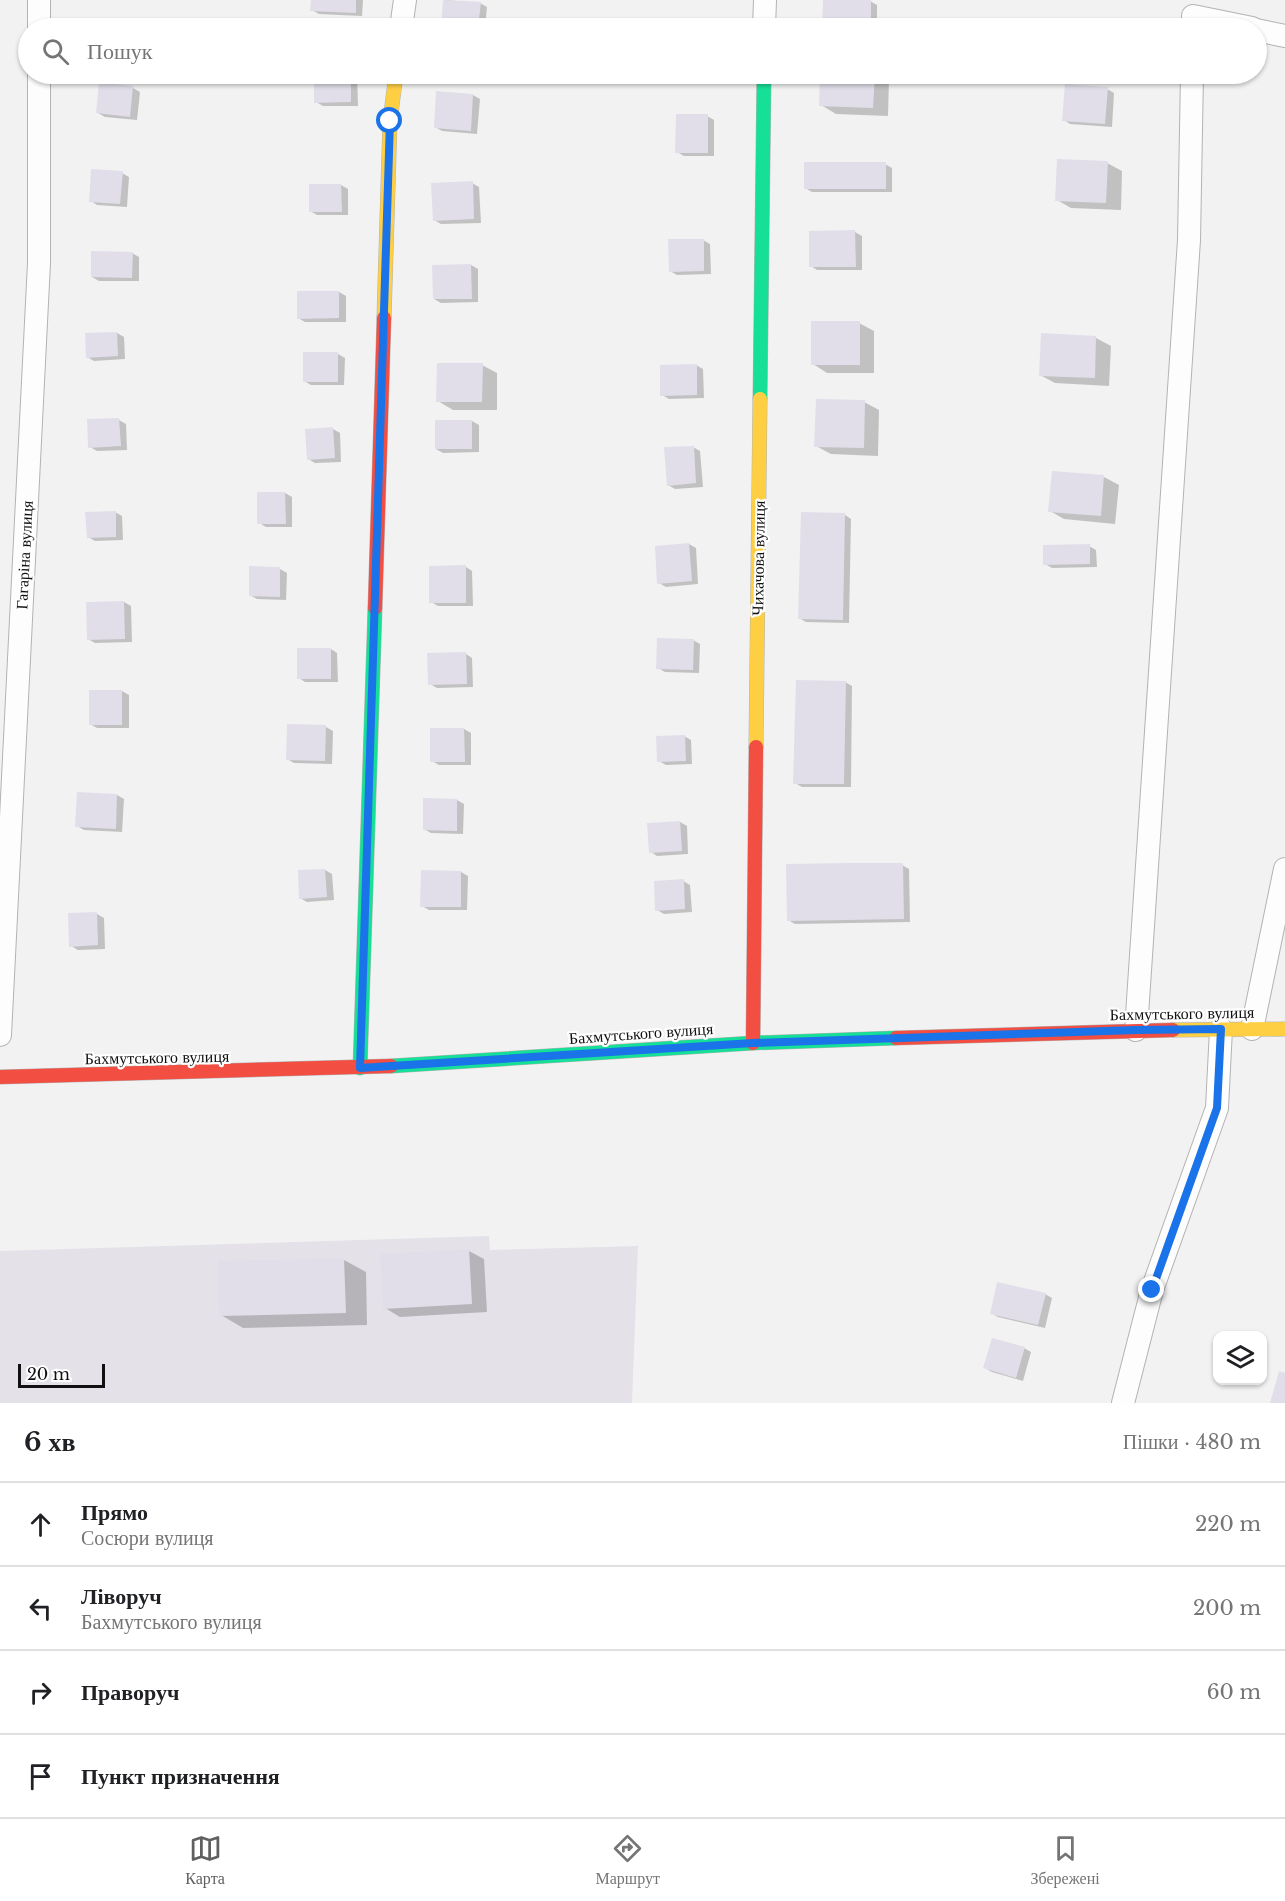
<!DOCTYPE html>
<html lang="uk">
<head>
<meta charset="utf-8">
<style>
	body { margin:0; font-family:"Libre Baskerville",serif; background:#f6f6f6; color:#202124 }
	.controls { position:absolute; right:18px; bottom:18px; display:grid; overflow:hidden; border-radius:12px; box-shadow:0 2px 4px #0004 }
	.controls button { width:54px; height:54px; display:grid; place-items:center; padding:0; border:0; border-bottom:2px solid #e0e0e0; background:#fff; color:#202124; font:30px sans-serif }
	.scale { position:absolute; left:18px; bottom:15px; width:87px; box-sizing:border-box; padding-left:6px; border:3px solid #111112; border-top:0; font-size:16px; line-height:21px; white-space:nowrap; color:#111112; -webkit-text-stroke:4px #fff; paint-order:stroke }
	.stop { position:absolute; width:18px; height:18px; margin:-14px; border:4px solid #1a73e8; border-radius:50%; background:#fff }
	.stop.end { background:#1a73e8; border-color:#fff; box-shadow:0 2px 6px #0008 }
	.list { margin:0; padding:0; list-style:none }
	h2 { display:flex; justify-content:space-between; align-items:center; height:78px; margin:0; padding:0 24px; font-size:26px }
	h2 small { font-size:20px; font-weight:400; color:#757577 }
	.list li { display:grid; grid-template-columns:39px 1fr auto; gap:18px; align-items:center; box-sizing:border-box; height:84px; padding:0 24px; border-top:2px solid #e0e0e0 }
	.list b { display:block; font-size:22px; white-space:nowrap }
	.list p { margin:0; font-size:20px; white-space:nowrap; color:#757577 }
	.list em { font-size:20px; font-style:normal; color:#757577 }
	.icon { flex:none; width:33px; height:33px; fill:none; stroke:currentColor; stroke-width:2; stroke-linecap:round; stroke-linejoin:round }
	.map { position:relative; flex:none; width:1285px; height:1403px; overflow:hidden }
	.search { position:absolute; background:#fff; box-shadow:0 2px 4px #0004; left:18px; right:18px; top:18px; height:66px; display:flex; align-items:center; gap:15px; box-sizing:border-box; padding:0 21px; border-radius:33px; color:#757577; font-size:22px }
	.sheet { height:414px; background:#fff }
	nav { display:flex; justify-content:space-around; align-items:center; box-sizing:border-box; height:84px; border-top:2px solid #e0e0e0; background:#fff; font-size:16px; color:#757577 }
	nav a { display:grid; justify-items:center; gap:3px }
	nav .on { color:#606061 }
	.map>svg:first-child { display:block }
</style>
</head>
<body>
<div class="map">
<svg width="1285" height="1403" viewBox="0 0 1285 1403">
	<rect width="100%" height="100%" fill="#f2f2f3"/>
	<!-- built -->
	<polygon fill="#e4e2e8" points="489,1236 490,1250 638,1246 632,1403 0,1403 0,1251"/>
	<!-- shadow -->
	<g fill="#0003">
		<polygon points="312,0 363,0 362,16 319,14 312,10"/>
		<polygon points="445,0 480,3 487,7 485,28 442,28"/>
		<polygon points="824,1 870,1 877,5 877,28 824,28"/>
		<polygon points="710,26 713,28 678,28"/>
		<polygon points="316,74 357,74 358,106 323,106 316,102"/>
		<polygon points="822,74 880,74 889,79 888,116 836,114 821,105"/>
		<polygon points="133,88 140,92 137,120 105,117 98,113"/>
		<polygon points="1107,89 1114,93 1112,127 1070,124 1064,120"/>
		<polygon points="438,93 473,95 480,99 477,134 442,131 435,127"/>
		<polygon points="707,116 714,120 714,156 684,156 677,152"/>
		<polygon points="1107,163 1122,171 1121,210 1071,208 1057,200"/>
		<polygon points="885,164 892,168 892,192 812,192 805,188"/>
		<polygon points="122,173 129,177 127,207 97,205 91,201"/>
		<polygon points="472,183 479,187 481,223 441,224 434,220"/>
		<polygon points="341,185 348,189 348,215 317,215 310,211"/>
		<polygon points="855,232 862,236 862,270 817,270 811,266"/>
		<polygon points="703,240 710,244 711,274 677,275 670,271"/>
		<polygon points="132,253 139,257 139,281 99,281 92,277"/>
		<polygon points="471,265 478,269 478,302 441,303 434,299"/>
		<polygon points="298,292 339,292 346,296 346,322 305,322 298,318"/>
		<polygon points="859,323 874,331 874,373 827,373 813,364"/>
		<polygon points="117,333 124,337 125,359 94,361 87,357"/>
		<polygon points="1042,335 1096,338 1111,346 1109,386 1055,383 1040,375"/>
		<polygon points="338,354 345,358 344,385 311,385 304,381"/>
		<polygon points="482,365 497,373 497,410 453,410 438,401"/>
		<polygon points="696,365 703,369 704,398 669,399 662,395"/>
		<polygon points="864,402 879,410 878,456 831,454 816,446"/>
		<polygon points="119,420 126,424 127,450 97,451 90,447"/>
		<polygon points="472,421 479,425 479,452 443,453 436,449"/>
		<polygon points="333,429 340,433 341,462 315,463 308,459 306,430"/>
		<polygon points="693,447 700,451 703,487 675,489 668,485"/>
		<polygon points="1104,477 1119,485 1115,524 1064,519 1050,511"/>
		<polygon points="285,493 292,497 292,527 266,527 259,523"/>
		<polygon points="115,512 122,516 123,540 95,541 88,537"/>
		<polygon points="845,515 851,519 849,623 806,622 799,618"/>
		<polygon points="689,544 696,548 698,584 666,587 659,583"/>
		<polygon points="1089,546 1096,550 1097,567 1052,568 1045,564"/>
		<polygon points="466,567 472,571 473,606 438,606 431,602"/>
		<polygon points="251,568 280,569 287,573 286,600 257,599 250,595"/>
		<polygon points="124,602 131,606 132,642 95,643 88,639"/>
		<polygon points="693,640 700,644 699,673 665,672 658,668"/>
		<polygon points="331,649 337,653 338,682 305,682 299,678"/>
		<polygon points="466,654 472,658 473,687 437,688 430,684"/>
		<polygon points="845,682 852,686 851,787 802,787 795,783"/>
		<polygon points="122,691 129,695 129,728 97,728 90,724 90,692"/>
		<polygon points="288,726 326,727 333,731 332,764 294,763 287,759"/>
		<polygon points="464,729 471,733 471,765 439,765 432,761"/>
		<polygon points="684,736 691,740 692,764 666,765 659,761"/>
		<polygon points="117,795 124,799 122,832 84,830 77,826"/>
		<polygon points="457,800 464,804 463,834 431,833 424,829"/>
		<polygon points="680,822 687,826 688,854 657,856 651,852"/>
		<polygon points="902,865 909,869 910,922 795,924 788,920"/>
		<polygon points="325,870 332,874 334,900 307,902 300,898"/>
		<polygon points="461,872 468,876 467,910 429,910 422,906"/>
		<polygon points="683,881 690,885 692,912 664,914 657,910"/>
		<polygon points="97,914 104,918 105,949 78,950 71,946"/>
		<polygon points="469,1251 484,1259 487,1312 400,1317 385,1308"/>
		<polygon points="344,1260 366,1272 367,1325 243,1328 221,1315 220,1262"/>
		<polygon points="1045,1294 1052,1298 1045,1328 998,1317 991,1313"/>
		<polygon points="1024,1348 1031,1352 1023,1381 992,1372 985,1368"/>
	</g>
	<!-- building -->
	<g fill="#e1dee9">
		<polygon points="311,0 356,0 356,13 310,11"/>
		<polygon points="443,0 481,2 478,28 441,28"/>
		<polygon points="823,0 871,0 871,28 822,28"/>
		<polygon points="710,25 710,28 676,28 676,26"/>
		<polygon points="314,74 351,74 351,102 314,103"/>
		<polygon points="820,74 875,74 873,108 819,106"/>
		<polygon points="99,82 133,86 130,117 96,113"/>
		<polygon points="1065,84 1108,87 1105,124 1062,121"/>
		<polygon points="436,91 473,94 471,131 434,128"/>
		<polygon points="676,114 708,114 708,153 675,153"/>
		<polygon points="1057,159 1108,161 1106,203 1055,201"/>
		<rect x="804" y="162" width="82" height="27"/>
		<polygon points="91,169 123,171 120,204 89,202"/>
		<polygon points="473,181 474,219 433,221 431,183"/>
		<polygon points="309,184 341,184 342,212 309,212"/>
		<polygon points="855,230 856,267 809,267 809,231"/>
		<polygon points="668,239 704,239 704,271 669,272"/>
		<polygon points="91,251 133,252 132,278 91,277"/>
		<polygon points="471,264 472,299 433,299 432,265"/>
		<polygon points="297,291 339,291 339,318 297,319"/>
		<rect x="811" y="321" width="49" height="44"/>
		<polygon points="117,332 118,356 86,358 85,333"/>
		<polygon points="1041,333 1096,336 1095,378 1039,376"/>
		<rect x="303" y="352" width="35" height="30"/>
		<polygon points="437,363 483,363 482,402 436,402"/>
		<polygon points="697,364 697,395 660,396 660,365"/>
		<polygon points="816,399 865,400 864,448 814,447"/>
		<polygon points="119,418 121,446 88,448 87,419"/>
		<rect x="435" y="420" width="37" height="29"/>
		<polygon points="333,427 335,458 307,460 305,429"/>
		<polygon points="694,446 696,483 667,486 664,447"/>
		<polygon points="1052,471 1104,475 1101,516 1048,512"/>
		<polygon points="257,492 285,492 286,524 257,524"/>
		<polygon points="116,511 116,537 87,538 85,512"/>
		<polygon points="801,512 845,513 843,620 798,619"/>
		<polygon points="689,543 692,581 657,584 655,546"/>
		<polygon points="1090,544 1090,564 1043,565 1043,545"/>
		<polygon points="466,565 466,603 429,603 429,566"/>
		<polygon points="249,566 280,567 280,597 249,596"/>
		<polygon points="124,601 125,639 87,640 86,602"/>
		<polygon points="657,638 694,639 693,670 656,669"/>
		<rect x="297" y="648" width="34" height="31"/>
		<polygon points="466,652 467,684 428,685 427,653"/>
		<polygon points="796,680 846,681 844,784 793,784"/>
		<rect x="89" y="690" width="33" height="35"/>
		<polygon points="287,724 326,725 325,761 286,760"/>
		<polygon points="430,728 464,728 465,762 430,762"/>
		<polygon points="685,735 686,761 657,762 656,736"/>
		<polygon points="77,792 117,794 116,829 75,827"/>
		<polygon points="423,798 457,799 457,831 423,830"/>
		<polygon points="680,821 682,851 649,853 647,823"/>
		<polygon points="847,863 903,863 904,919 787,921 786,864"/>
		<polygon points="325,869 327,897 299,899 298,870"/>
		<polygon points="421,870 461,871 461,907 420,907"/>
		<polygon points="684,879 685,909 655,911 654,881"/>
		<polygon points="97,912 98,945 69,947 68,913"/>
		<polygon points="469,1249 472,1304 383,1309 380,1254"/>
		<polygon points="344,1258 346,1313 219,1316 218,1261"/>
		<polygon points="997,1282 1046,1293 1038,1325 990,1314"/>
		<polygon points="992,1338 1025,1347 1016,1378 983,1368"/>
		<polygon points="1279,1371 1285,1373 1285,1403 1270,1403"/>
	</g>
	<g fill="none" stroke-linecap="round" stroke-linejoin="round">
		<!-- street casing -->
		<g stroke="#b3b3b3" stroke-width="24">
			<g id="street">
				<polyline points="1193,16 1252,28"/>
				<polyline points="39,28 39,0"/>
				<polyline points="401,28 405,0"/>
				<polyline points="764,28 765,0"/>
				<polyline points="1256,30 1285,36"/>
				<polyline points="1252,1029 1285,869"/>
				<polyline points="1136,1030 1189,240 1192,74"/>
				<polyline points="0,1035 39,263 39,74"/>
				<polyline points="1123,1403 1152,1290 1217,1108 1221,1029"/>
			</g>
		</g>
		<!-- fast casing -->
		<g stroke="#b3b3b3" stroke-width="15">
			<g id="fast">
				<polyline points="760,399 764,74"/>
				<polyline points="391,1066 753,1043 896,1038"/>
				<polyline points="360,1068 375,608"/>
			</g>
		</g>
		<!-- slow casing -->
		<g stroke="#b3b3b3" stroke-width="15">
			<g id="slow">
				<polyline points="384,318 390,121 396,74"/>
				<polyline points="756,747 760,399"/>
				<polyline points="1173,1030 1285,1029"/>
			</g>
		</g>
		<!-- jam casing -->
		<g stroke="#b3b3b3" stroke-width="15">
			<g id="jam">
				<polyline points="375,608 384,318"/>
				<polyline points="896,1038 1173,1030"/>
				<polyline points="753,1043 756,747"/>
				<polyline points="0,1077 391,1066"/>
			</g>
		</g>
		<!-- street -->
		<use href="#street" stroke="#fdfdfd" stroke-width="22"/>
		<!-- fast -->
		<use href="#fast" stroke="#16e098" stroke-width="14"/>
		<!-- slow -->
		<use href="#slow" stroke="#ffcf43" stroke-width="14"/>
		<!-- jam -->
		<use href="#jam" stroke="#f24e42" stroke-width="14"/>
	</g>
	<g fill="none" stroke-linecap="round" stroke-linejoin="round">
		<!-- route -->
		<polyline stroke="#1a73e8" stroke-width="8" points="390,121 360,1068 753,1043 1136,1030 1221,1029 1217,1108 1152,1290"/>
	</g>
	<g text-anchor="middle" stroke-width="4.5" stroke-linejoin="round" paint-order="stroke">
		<!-- street labels -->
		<g font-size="16" fill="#111112" stroke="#fff">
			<text transform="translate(24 555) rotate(-87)" y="6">Гагаріна вулиця</text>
			<text transform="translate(758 558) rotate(-89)" y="6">Чихачова вулиця</text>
			<text transform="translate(1182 1013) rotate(-1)" y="6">Бахмутського вулиця</text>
			<text transform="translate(641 1033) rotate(-4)" y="6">Бахмутського вулиця</text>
			<text transform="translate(157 1057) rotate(-1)" y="6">Бахмутського вулиця</text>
		</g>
	</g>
</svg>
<div class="controls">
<button><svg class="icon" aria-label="layers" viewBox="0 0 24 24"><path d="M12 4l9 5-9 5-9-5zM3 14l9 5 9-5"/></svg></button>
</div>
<div class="scale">20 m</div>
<div class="stop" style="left:390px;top:121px"></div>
<div class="stop end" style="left:1152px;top:1290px"></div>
<div class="search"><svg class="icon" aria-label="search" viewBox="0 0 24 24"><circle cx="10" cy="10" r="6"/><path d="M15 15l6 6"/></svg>Пошук</div>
</div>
<section class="sheet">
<h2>6 хв<small>Пішки · 480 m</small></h2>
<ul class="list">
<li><svg class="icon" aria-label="ahead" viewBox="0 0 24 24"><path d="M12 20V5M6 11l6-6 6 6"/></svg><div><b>Прямо</b><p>Сосюри вулиця</p></div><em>220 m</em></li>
<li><svg class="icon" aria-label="left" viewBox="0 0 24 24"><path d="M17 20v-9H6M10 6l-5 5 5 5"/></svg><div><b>Ліворуч</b><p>Бахмутського вулиця</p></div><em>200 m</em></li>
<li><svg class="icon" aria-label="right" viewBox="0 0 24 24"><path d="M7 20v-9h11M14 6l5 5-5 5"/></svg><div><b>Праворуч</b></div><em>60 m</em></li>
<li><svg class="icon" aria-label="arrive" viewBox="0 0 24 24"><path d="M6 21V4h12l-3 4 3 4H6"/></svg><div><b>Пункт призначення</b></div></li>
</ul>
</section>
<nav>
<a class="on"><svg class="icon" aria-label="map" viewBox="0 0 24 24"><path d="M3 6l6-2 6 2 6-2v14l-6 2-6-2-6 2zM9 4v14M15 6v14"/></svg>Карта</a>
<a><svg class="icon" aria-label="directions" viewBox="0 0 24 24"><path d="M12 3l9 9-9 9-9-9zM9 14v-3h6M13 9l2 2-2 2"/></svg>Маршрут</a>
<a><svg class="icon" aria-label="saved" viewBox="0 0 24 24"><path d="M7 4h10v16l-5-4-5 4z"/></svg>Збережені</a>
</nav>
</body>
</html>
